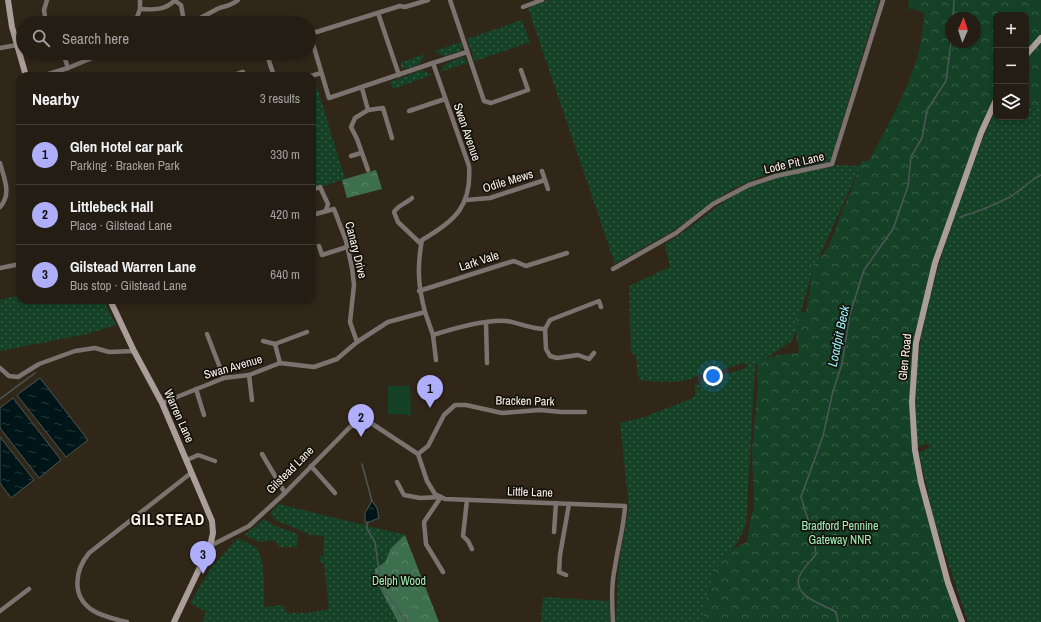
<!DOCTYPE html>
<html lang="en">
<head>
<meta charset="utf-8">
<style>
	body { margin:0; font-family:"Archivo Narrow",sans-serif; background:#302a21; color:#f1f3f6 }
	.controls { position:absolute; right:12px; top:12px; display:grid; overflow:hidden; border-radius:8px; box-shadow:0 2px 6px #0003 }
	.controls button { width:36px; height:36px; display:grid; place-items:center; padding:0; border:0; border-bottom:1px solid #413b33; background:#241d13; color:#f1f3f6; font:20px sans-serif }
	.compass { position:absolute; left:945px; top:12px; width:36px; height:36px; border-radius:50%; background:#241d13; box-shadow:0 2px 6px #0003; rotate:3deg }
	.you { position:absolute; left:713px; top:376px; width:14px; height:14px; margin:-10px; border:3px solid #fff; border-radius:50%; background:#1a73e8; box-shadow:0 0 0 6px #1a73e833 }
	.badge { display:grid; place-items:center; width:26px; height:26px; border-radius:50%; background:#aeaefb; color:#111; font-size:13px; font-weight:700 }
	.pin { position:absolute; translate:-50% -33px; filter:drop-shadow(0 1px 2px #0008) }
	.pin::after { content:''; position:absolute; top:21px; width:14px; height:12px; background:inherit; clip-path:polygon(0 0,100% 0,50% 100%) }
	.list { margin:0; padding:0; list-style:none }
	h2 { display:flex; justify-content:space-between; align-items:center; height:52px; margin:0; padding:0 16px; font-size:17px }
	h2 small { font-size:13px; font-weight:400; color:#a3a2a0 }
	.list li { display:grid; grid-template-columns:26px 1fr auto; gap:12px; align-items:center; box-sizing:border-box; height:60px; padding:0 16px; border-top:1px solid #413b33 }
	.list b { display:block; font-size:15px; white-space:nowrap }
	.list p { margin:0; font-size:13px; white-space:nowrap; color:#a3a2a0 }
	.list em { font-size:13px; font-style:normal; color:#a3a2a0 }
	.icon { flex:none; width:22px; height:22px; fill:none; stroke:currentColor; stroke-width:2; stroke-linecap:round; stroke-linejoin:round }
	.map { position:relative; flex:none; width:1041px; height:622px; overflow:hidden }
	.search { position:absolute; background:#241d13; box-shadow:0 2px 6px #0003; left:16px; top:16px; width:300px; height:44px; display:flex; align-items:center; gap:10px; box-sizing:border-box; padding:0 14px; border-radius:22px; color:#a3a2a0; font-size:15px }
	.panel { position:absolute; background:#241d13; box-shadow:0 2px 6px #0003; left:16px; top:72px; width:300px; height:232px; border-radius:12px }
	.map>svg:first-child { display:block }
</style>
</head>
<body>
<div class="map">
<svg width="1041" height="622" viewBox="0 0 1041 622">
	<defs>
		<pattern id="grass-dots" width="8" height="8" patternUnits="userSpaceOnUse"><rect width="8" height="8" fill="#154226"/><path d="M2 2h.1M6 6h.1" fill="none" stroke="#385e46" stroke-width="1.8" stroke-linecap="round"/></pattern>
		<pattern id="forest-crowns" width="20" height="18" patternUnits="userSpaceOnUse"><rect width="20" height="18" fill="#3d6f4e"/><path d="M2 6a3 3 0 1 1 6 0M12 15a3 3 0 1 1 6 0" fill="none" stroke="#5a8468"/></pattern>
		<pattern id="park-crowns" width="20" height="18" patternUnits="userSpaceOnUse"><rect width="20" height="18" fill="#154226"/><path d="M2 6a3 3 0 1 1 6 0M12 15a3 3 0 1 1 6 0" fill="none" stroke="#385e46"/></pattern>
		<pattern id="water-ripples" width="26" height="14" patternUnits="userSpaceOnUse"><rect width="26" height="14" fill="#001518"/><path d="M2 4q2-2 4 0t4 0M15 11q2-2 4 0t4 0" fill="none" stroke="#26383a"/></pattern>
	</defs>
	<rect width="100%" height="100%" fill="#302719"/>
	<!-- grass -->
	<g fill="url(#grass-dots)" fill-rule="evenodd">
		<polygon points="549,0 879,0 830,162 760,177 733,189 709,204 676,229 615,264 528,8"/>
		<path d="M977,0H1041V622H968L935,523L919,453L931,446L926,444L918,446C908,375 926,305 947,238C961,195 976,154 994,113L987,112L949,214L929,274L913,351L876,470L975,42ZM996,15H1026V117H996Z"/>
		<polygon points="522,20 530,42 475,61 467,39"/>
		<polygon points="461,42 462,47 460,51 444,56 434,51"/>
		<polygon points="425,54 420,64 406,69 401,67 401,62"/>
		<polygon points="463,57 468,63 440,72 446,63"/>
		<polygon points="422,70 432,75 393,89 390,82"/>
		<polygon points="317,87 345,179 312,190 312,88"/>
		<path d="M835,165L860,166L812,273L792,341L755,365L746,525L736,545L720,563L703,622H616L619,563L629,507L620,423L645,417L693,398L696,393L694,384L701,386L702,380L741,370L748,366L744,363L703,375L700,373C691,385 654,382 640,380C636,372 638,362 635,354H631L629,286L670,267L665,244C690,230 710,210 735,195C756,182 809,168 834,167Z"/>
		<polygon points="20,295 20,300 103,300 116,325 87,334 0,351 0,300"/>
		<path d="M278,504L405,535L391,548L385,562L375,569V579L398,622H202L206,612L190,603L211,568L238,538C244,541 252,544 257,549C264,556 265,596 264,607L283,605L287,613H308L329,609L324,563L320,562V555L323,556L324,536L311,535L273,519L274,516L270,514Z"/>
		<polygon points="264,519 273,525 298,534 297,547 280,547 277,545 278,543 272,540 259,542 244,535"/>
		<polygon points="543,597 609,601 610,622 541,622"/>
	</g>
	<!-- forest -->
	<g fill="url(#forest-crowns)">
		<polygon points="376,170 382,189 347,198 342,180"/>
		<polygon points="405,535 439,622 398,622 375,579 375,569 385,562 391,548"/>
	</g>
	<!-- park -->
	<g fill="url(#park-crowns)" fill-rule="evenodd">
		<path d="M909,0H1041V34L1026,49V15H996V96L974,145L942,233L919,317L914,344L912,440L960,622H703C705,601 711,567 728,553C733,549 741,545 747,542L750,522L754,506L752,450L758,386L757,362L778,355L797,353L799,351L795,327V313L806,312L814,263C830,252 834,232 841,214C848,197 856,180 861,161H869C893,114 924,66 924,12L917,11L916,9H908ZM951,18H975V42H951Z"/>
		<polygon points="1041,42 1041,106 1026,108 1026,60"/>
	</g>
	<!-- pitch -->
	<polygon fill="#154226" points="388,386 410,386 411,415 388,414"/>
	<!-- water -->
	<g fill="url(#water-ripples)" stroke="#4b5857">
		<polygon points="40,378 88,440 66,457 17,395"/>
		<polygon points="13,398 61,460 39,478 0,428 0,408"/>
		<polygon points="0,437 34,480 11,498 0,483"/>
		<polygon points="372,501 377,508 379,518 367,523 365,522 365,513"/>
	</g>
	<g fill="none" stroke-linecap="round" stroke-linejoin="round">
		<!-- stream -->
		<g stroke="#4b5857" stroke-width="1.5">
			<polyline points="953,18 954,0"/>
			<path d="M960,217C978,212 994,205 1010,197C1021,190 1028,182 1041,175"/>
			<polyline points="0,399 35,373"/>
			<polyline points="362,464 372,501"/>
			<polyline points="367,523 367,529 375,542 381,588 395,605 406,622"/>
			<path d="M838,622L836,612C823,604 793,597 799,577C802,569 812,560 816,554L814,539L801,497L823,436L833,391L842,364L850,314L864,270L893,229L908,186L911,157L922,138L927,110L946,81L951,42"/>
		</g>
		<!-- street -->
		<g stroke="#7c7370" stroke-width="4.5">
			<polyline points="450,0 484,101 491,103 528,90 521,70"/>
			<polyline points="175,1 181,5 183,16 187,23"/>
			<polyline points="523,7 542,0"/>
			<path d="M140,9C154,10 166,10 175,0"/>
			<polyline points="378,13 399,75"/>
			<polyline points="46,23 44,10 47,0"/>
			<polyline points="135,23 140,9 140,0"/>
			<path d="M188,23C200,19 206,15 217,9C225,5 228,8 238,0"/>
			<polyline points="0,48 17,45"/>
			<polyline points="63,53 68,68"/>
			<polyline points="433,63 467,52"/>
			<polyline points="42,76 68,68 104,53"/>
			<polyline points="231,76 243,72 244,76"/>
			<polyline points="274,76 268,58 282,53"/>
			<polyline points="311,76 321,73"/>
			<polyline points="362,88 368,110 355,118 351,127 357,139 368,170"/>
			<polyline points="368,110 383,108 392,138"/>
			<polyline points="409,111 445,99"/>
			<polyline points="351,156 361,153"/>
			<path d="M0,163C4,178 12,194 0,207"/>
			<polyline points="545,180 548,189"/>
			<polyline points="312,190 320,187 328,204 326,210"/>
			<path d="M412,198C407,203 398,205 394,212L398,222L421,244"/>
			<polyline points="466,200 490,198 545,180 542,171"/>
			<polyline points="312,215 334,209 346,241 352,268 354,285 350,322 357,342"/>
			<polyline points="319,246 322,255 347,247"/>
			<polyline points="0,268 20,264"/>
			<polyline points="613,269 676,233 713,204 749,185 776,176 832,164 883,0"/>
			<polyline points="419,291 507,263 514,261 526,266 567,253"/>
			<polyline points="425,312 433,335"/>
			<polyline points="486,323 487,363"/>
			<polyline points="545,329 546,349 550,356 557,358 578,355 589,359 594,353"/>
			<polyline points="207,334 224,378"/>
			<polyline points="263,341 275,344 307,332"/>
			<polyline points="275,344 280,363"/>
			<path d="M436,360L433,335C452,329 486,319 506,321C520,323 531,329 545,329L550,320L599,301L601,307"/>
			<polyline points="0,368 9,376 18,377 39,364 75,351 95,348 109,352 134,351"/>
			<polyline points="249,375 252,400"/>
			<polyline points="196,389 204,415"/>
			<path d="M162,403L224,378L249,375L280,363L314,367L337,359L357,342L388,322L425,312C418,286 417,266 422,240C455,221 472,206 469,166L433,63L329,98L310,34L400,6L405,7L428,0"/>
			<polyline points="262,454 285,493"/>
			<polyline points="418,454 428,446 444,415 455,405 466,405 502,413 540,410 561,412 585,412"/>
			<polyline points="187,460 198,455 215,461"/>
			<polyline points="311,466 335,493"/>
			<polyline points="397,482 404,495 420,498 441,497"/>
			<polyline points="441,497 424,522 426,544 443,572"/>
			<polyline points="467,500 463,536 468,541 472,549"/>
			<polyline points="554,532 556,503"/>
			<path d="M210,546L249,526L285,493L350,427L363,420L374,425L418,454L427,481L435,494L445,499L625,506C624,527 618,546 615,567C611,585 612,604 613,622"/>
			<polyline points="566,575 559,572 560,555 569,504"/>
			<polyline points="0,611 29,589"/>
			<path d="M127,622C115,619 103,617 92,610C71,596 75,570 89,553L191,473"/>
		</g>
		<!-- secondary -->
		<g stroke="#ab9d99" stroke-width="6">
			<polyline points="8,0 12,27 26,76"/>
			<polyline points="1026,55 1041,38"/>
			<polyline points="110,300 134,351 162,403 212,521 213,533 210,546 174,622"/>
			<polyline points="962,622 948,583 921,482 915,450 912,402 916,343 935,263 981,133 996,100"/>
		</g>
	</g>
	<g text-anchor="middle" stroke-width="3.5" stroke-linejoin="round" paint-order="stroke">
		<!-- street labels -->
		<g font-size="12" fill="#f9f3ea" stroke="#15110b">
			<text transform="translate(467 132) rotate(71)" y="4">Swan Avenue</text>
			<text transform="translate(794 163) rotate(-13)" y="4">Lode Pit Lane</text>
			<text transform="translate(508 181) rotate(-17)" y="4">Odile Mews</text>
			<text transform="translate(356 250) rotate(76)" y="4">Canary Drive</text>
			<text transform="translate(479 261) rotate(-18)" y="4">Lark Vale</text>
			<text transform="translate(905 357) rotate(-84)" y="4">Glen Road</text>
			<text transform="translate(233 367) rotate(-16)" y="4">Swan Avenue</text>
			<text transform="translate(525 401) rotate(1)" y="4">Bracken Park</text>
			<text transform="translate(179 416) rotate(66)" y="4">Warren Lane</text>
			<text transform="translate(290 470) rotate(-45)" y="4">Gilstead Lane</text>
			<text transform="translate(530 492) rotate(2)" y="4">Little Lane</text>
		</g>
		<!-- park labels -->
		<g font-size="12" fill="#a2efb9" stroke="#15110b">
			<text x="840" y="530">Bradford Pennine<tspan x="840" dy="14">Gateway NNR</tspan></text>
			<text x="399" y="585">Delph Wood</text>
		</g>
		<!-- water labels -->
		<g font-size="13" font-style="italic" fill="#99f1fa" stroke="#15110b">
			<text transform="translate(838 336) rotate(-78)" y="5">Loadpit Beck</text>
		</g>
		<!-- district labels -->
		<g font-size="16" font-weight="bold" letter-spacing="1" fill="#f9f3ea" stroke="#15110b">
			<text x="168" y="525">GILSTEAD</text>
		</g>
	</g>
</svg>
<div class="controls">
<button>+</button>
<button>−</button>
<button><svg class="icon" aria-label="layers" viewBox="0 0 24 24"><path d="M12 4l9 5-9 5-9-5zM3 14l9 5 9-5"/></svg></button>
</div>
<svg class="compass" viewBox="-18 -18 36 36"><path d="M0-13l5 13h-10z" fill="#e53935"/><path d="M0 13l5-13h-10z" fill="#a3a2a0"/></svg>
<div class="you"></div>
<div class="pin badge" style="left:430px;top:408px">1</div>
<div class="pin badge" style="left:361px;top:437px">2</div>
<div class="pin badge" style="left:203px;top:574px">3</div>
<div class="search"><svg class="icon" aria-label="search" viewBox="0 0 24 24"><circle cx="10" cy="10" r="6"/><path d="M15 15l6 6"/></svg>Search here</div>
<section class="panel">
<h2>Nearby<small>3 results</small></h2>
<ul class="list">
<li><span class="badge">1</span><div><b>Glen Hotel car park</b><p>Parking · Bracken Park</p></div><em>330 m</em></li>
<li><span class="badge">2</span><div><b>Littlebeck Hall</b><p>Place · Gilstead Lane</p></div><em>420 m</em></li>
<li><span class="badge">3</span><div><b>Gilstead Warren Lane</b><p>Bus stop · Gilstead Lane</p></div><em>640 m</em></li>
</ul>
</section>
</div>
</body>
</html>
